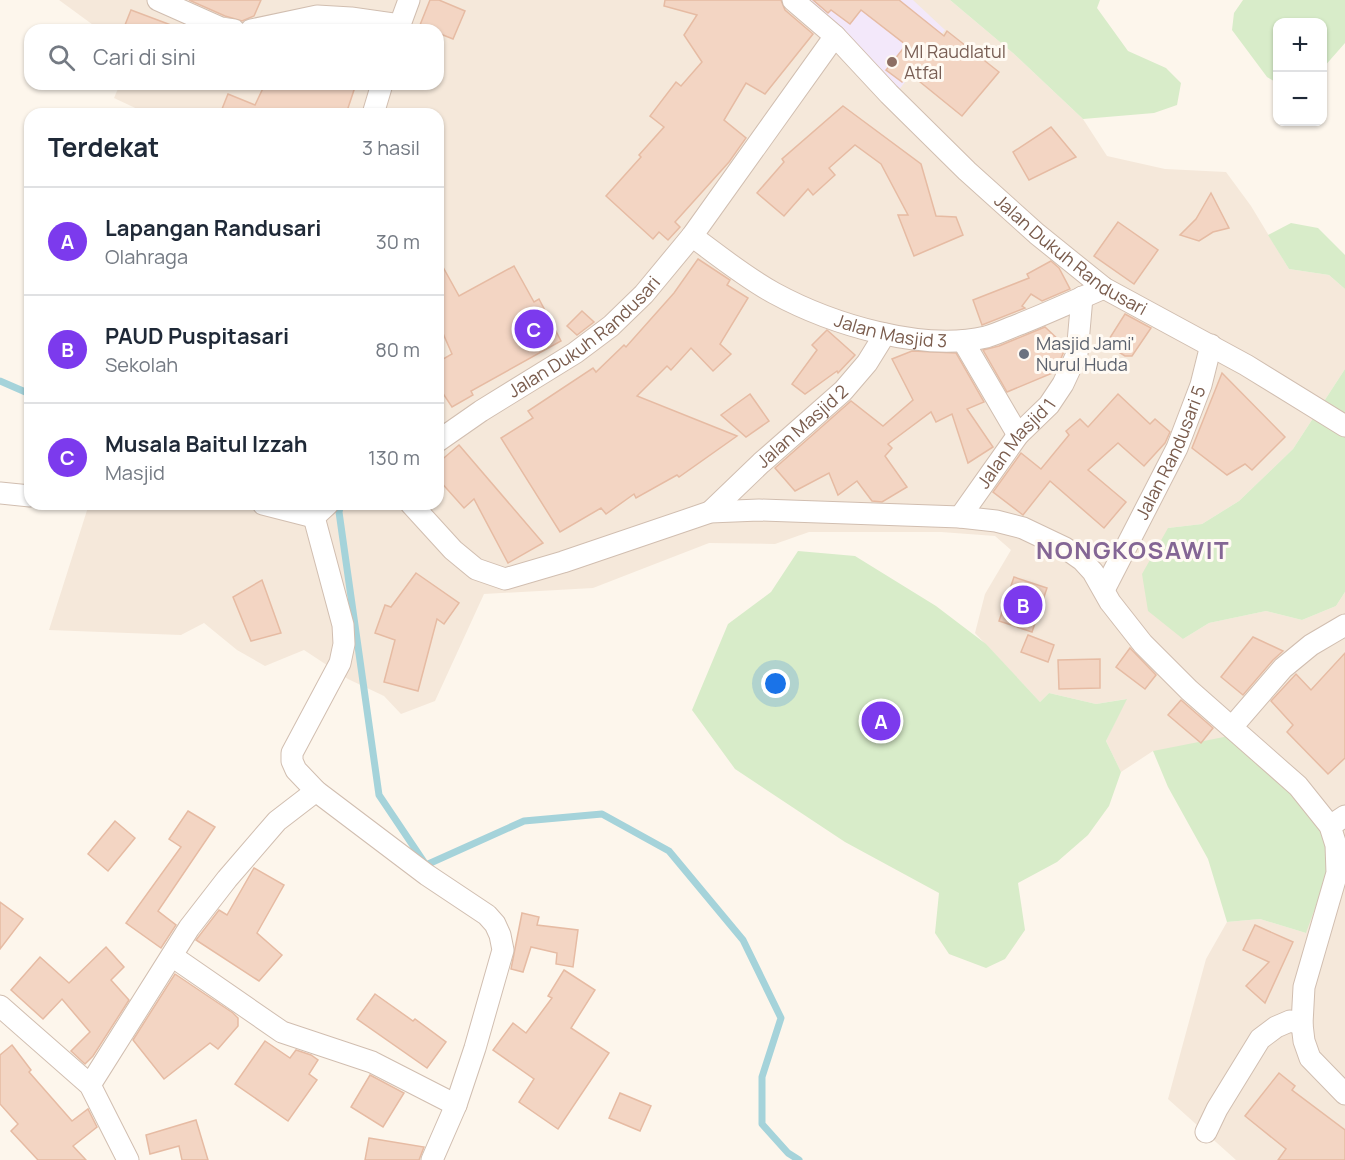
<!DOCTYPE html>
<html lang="id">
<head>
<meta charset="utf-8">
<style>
	body { margin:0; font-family:Manrope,sans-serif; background:#f6f6f7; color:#1f2937 }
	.controls { position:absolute; right:18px; top:18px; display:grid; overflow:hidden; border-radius:12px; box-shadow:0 2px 4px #0004 }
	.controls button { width:54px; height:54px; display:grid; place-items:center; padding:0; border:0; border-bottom:2px solid #e0e1e3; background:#fff; color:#1f2937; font:30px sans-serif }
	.you { position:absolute; left:776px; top:684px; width:21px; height:21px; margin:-15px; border:4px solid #fff; border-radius:50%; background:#1a73e8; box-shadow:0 0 0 9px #1a73e833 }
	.badge { display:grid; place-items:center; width:39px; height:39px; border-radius:50%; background:#7c3aed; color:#fff; font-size:20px; font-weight:700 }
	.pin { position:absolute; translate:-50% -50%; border:3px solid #fff; box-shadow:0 2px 6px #0006 }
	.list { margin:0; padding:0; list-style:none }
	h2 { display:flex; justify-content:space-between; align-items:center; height:78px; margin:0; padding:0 24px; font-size:26px }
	h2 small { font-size:20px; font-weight:400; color:#747a83 }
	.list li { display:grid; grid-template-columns:39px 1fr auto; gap:18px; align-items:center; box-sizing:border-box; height:108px; padding:0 24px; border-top:2px solid #e0e1e3 }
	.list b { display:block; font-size:22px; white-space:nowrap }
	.list p { margin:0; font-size:20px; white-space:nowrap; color:#747a83 }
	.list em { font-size:20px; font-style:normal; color:#747a83 }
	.icon { flex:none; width:33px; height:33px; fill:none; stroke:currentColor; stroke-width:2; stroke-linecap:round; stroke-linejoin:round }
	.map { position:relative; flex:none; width:1345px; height:1160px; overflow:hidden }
	.search { position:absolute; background:#fff; box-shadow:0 2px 4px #0004; left:24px; top:24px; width:420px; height:66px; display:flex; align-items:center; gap:15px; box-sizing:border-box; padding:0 21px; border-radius:18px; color:#747a83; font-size:22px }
	.panel { position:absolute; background:#fff; box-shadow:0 2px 4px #0004; left:24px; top:108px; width:420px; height:402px; border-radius:18px }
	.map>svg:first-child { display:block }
</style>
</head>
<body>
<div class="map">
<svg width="1345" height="1160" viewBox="0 0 1345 1160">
	<rect width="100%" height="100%" fill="#fdf6ec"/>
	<!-- residential -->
	<polygon fill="#f5e8da" points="59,0 950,0 1013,53 1083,119 1107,156 1165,169 1226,172 1251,206 1289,269 1329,275 1345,289 1345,369 1293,449 1239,501 1202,524 1168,528 1183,639 1209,623 1266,611 1302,620 1336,606 1345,592 1345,1160 1236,1160 1168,1099 1206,959 1227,922 1260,919 1306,933 1153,751 1121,772 1106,741 1126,699 1096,704 1049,693 1040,702 975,633 985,594 1011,550 995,536 941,532 809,532 775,544 709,543 593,588 484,594 435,701 401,714 384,696 348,679 304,650 265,666 237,650 204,623 181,635 49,630 89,504 438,504 438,114 148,114 114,98 120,84 438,84 438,30 100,30"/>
	<!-- education -->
	<polygon fill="#f3e8fa" points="804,0 913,0 945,30 895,95"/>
	<!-- green -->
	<g fill="#d8ecc9">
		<polygon points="950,0 1100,0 1097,8 1128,51 1166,68 1181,83 1177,105 1154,113 1083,119 1013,53"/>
		<polygon points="1243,0 1345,0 1345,43 1323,68 1322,22 1278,22 1277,83 1267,77 1232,30 1234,13"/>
		<polygon points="1291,223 1318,228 1345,255 1345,289 1329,275 1289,269 1268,235"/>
		<polygon points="1345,369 1345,592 1336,606 1302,620 1266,611 1209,623 1183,639 1148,611 1142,574 1168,528 1202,524 1239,501 1293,449"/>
		<polygon points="798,551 855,556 936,606 986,644 1040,702 1049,693 1096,704 1127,699 1106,741 1121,772 1109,806 1088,835 1057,862 1018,883 1025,930 1005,959 986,968 949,954 935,933 939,893 845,842 735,769 692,710 728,624 771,592"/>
		<path d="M1229,736C1257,761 1326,816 1331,854C1332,863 1311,920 1306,933L1260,919L1227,922L1208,859L1168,787L1153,751Z"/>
	</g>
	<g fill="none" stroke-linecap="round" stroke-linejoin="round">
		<!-- stream -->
		<g stroke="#a5d3da" stroke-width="7">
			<polyline points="0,381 30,394"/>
			<polyline points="341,504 339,512 379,795 426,865 524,821 602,814 669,851 743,940 781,1018 762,1077 762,1124 788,1153 799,1160"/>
		</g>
	</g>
	<!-- building -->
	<g fill="#f3d5c3" stroke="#e6bba3" stroke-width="1.5">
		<polygon points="189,0 261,0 254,16 242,21 225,16"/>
		<polygon points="430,0 439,0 465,11 453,39 438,33 438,30 418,30"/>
		<polygon points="665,0 781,0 785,10 813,34 765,94 746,83 724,120 746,138 729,162 675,222 680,227 668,240 659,232 653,239 606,196 641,157 639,155 664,127 650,116 676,82 681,86 702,62 684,35 697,15 664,6"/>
		<polygon points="813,0 899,0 944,36 947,31 999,72 962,116 909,73 902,82 886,70 906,45 861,10 850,24 831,10 828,13"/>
		<polygon points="131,10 179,28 179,30 123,30"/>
		<polygon points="265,84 356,84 346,114 220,114 228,94 255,105"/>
		<polygon points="843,106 921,164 936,216 956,217 963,235 914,256 898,215 908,215 881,164 855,145 829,168 835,175 813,195 808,189 784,216 757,193 784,162 782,159"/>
		<polygon points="1051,127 1076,157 1029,180 1013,152"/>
		<polygon points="1211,193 1229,228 1213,232 1199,241 1180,235 1196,219"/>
		<polygon points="1118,222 1158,250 1134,284 1094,256"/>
		<polygon points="438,258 459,296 514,266 534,302 539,299 561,341 471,391 473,395 452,407 438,386 438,362 452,354 438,322"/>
		<polygon points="698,259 730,280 727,285 748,298 720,344 731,354 713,371 691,348 671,370 667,366 637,396 737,436 679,477 677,475 636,498 634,494 606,514 601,508 560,532 501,438 533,418 528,411 593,368 596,372 624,345 626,347 674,293"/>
		<polygon points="1051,261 1059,268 1070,289 1042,301 1031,294 1022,306 1025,308 982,325 973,300 1029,278 1027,274"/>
		<polygon points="582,311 594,322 577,335 567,326"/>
		<polygon points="1125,314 1151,328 1132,356 1125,356 1106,344"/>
		<polygon points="1045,327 1062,343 1065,349 1055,372 1007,392 983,350 999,346"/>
		<polygon points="827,330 855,355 838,373 837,371 805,394 792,384 817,350 812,345"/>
		<polygon points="912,351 956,353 984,402 967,409 993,447 968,463 952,414 936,422 931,412 888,444 892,448 885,456 907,487 882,502 872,501 857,481 838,495 829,473 795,491 775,468 851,401 883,426 913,400 892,359"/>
		<polygon points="1222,373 1285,437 1252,470 1245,464 1227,475 1192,448"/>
		<polygon points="750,394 769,421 746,437 721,415"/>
		<polygon points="1118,394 1150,424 1155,419 1170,432 1165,443 1144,466 1118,443 1088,470 1126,502 1104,528 1050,481 1023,515 993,492 1021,453 1041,469 1069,435 1066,431 1080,419 1088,427"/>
		<polygon points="459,445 543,543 508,563 474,499 464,508 438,479 438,463"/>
		<polygon points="416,573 459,603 444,624 437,619 418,691 384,682 395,640 375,633 385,605 391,607"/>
		<polygon points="1014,577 1047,588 1032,632 999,621"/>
		<polygon points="262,580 281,633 251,641 233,597"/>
		<polygon points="1028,635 1054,645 1048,662 1021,652"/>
		<polygon points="1253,637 1283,651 1273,660 1243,695 1221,677"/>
		<polygon points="1130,648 1156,675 1145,689 1116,667"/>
		<polygon points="1345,653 1345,758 1328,774 1287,732 1293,725 1271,701 1296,674 1311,690"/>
		<polygon points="1100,659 1100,688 1059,689 1058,660"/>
		<polygon points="1181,700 1213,728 1201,743 1168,715"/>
		<polygon points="188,811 215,827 158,911 176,925 161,948 126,923 181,847 169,839"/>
		<polygon points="115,821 135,838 108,871 88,854"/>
		<polygon points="254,868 284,885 257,933 282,955 259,981 196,940 219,910 227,915"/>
		<polygon points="0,902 23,919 0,949"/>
		<polygon points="522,913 539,917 537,925 578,930 573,967 556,964 557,953 531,947 523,972 511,969"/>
		<polygon points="1255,925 1293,942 1265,1003 1246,986 1269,962 1243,950"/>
		<polygon points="106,947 124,967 111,980 129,1000 93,1056 85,1064 71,1051 90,1032 62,999 43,1019 11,990 40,957 69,983"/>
		<polygon points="564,970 595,990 571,1028 609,1053 558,1129 519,1102 534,1079 493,1050 513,1023 526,1033 552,998 548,996"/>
		<polygon points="175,974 233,1013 238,1018 238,1026 218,1049 210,1043 164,1079 133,1040"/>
		<polygon points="375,994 413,1021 415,1019 446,1042 427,1068 357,1019"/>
		<polygon points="265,1041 290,1058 296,1050 311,1055 318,1060 309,1074 317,1080 288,1121 235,1084"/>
		<polygon points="12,1045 31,1070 29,1072 72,1121 88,1109 97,1127 73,1146 86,1160 38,1160 11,1131 18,1124 0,1104 0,1055"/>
		<polygon points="1279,1073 1295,1086 1292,1090 1345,1130 1345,1160 1278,1160 1286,1149 1245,1116"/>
		<polygon points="370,1075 404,1093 383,1127 351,1107"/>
		<polygon points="620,1093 651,1106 640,1131 609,1118"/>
		<polygon points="196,1120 208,1160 182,1160 179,1146 150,1154 146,1135"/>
		<polygon points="369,1138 424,1147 419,1160 365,1160"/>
	</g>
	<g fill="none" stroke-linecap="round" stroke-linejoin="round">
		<!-- street casing -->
		<g stroke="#d1beb0" stroke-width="23">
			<g id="street">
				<polyline points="158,0 221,28 234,30"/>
				<path id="s1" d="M793,0L835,36L889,94L967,171L1037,234L1104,288L1246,365L1345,426"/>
				<polyline points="251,30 317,16 351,18 400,25"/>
				<polyline points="398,30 409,0"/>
				<polyline points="373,114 382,84"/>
				<path id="s2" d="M692,236C719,256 745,277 774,293C831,324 922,352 986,337C997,334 1009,328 1020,324C1048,313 1076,300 1104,288"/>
				<polyline points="963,341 1018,435"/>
				<path id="s3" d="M438,441L481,411L575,353L611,326L644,294L692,236L835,36"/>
				<polyline points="0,493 30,496"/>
				<polyline points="263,504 314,517"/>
				<polyline points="411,504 453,550 476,569 505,579 563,562 710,512 759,510 960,517 996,521 1023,528 1065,548 1082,560 1093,572 1110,602 1143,644 1189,690 1298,786 1330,826 1336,845 1337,873 1304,987 1302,1024 1304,1041 1310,1058 1345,1094"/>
				<path id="s4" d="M710,512L761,463L843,391L867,363L885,334"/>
				<polyline points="314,517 343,625 344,644 340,663 292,753 292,761 296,770 316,791 427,875 487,915 495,924 500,935 503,950 475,1048 456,1105 432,1160"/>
				<polyline points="314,517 328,504"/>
				<path id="s5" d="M960,517L1018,435L1049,405L1063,384L1077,354L1082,297"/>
				<path id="s6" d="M1104,590L1177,448L1201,385L1211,345"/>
				<polyline points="1232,727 1283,668 1311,645 1345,625"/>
				<polyline points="1330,826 1345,816"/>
				<polyline points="172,956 282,1032 372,1062 456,1105"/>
				<polyline points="0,1006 90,1085 128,1160"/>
				<polyline points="90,1085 189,928 227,879 277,821 316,791"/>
				<polyline points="1206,1132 1217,1109 1260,1039 1276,1027 1290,1021 1302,1024"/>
			</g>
		</g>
		<!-- street -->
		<use href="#street" stroke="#fff" stroke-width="21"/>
	</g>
	<!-- markers -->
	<circle fill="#8d6e63" stroke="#fffaf3" stroke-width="2" cx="892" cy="62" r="6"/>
	<circle fill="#6b7280" stroke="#fffaf3" stroke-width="2" cx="1024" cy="354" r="6"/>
	<g text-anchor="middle" stroke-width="6" stroke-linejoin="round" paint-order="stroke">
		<!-- education labels -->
		<g font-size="18" fill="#785e54" stroke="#fffaf3" text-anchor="start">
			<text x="904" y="58">MI Raudlatul<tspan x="904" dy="21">Atfal</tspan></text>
		</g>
		<!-- street labels -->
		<g font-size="18" fill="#7a5c4d" stroke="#fffaf3">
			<text dy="6" stroke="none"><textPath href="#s1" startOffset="378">Jalan Dukuh Randusari</textPath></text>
			<text dy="6" stroke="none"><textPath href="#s2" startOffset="224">Jalan Masjid 3</textPath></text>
			<text dy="6" stroke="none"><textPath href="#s3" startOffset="180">Jalan Dukuh Randusari</textPath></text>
			<text dy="6" stroke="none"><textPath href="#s4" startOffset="126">Jalan Masjid 2</textPath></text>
			<text dy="6" stroke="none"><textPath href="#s5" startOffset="93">Jalan Masjid 1</textPath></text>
			<text dy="6" stroke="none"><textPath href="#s6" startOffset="153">Jalan Randusari 5</textPath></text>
		</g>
		<!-- worship labels -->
		<g font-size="18" fill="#5b616d" stroke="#fffaf3" text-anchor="start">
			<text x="1036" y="350">Masjid Jami'<tspan x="1036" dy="21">Nurul Huda</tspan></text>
		</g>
		<!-- district labels -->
		<g font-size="24" font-weight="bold" letter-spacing="1.5" fill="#846695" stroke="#fffaf3">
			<text x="1133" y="559">NONGKOSAWIT</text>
		</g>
	</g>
</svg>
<div class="controls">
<button>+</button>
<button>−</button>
</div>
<div class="you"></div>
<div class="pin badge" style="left:881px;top:721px">A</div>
<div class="pin badge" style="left:1023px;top:605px">B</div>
<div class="pin badge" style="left:534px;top:329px">C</div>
<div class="search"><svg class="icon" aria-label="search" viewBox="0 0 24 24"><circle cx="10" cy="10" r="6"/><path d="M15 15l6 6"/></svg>Cari di sini</div>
<section class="panel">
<h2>Terdekat<small>3 hasil</small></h2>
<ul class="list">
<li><span class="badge">A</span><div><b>Lapangan Randusari</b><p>Olahraga</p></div><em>30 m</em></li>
<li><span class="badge">B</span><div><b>PAUD Puspitasari</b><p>Sekolah</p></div><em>80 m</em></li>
<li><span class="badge">C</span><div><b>Musala Baitul Izzah</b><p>Masjid</p></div><em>130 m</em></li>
</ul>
</section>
</div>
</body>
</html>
